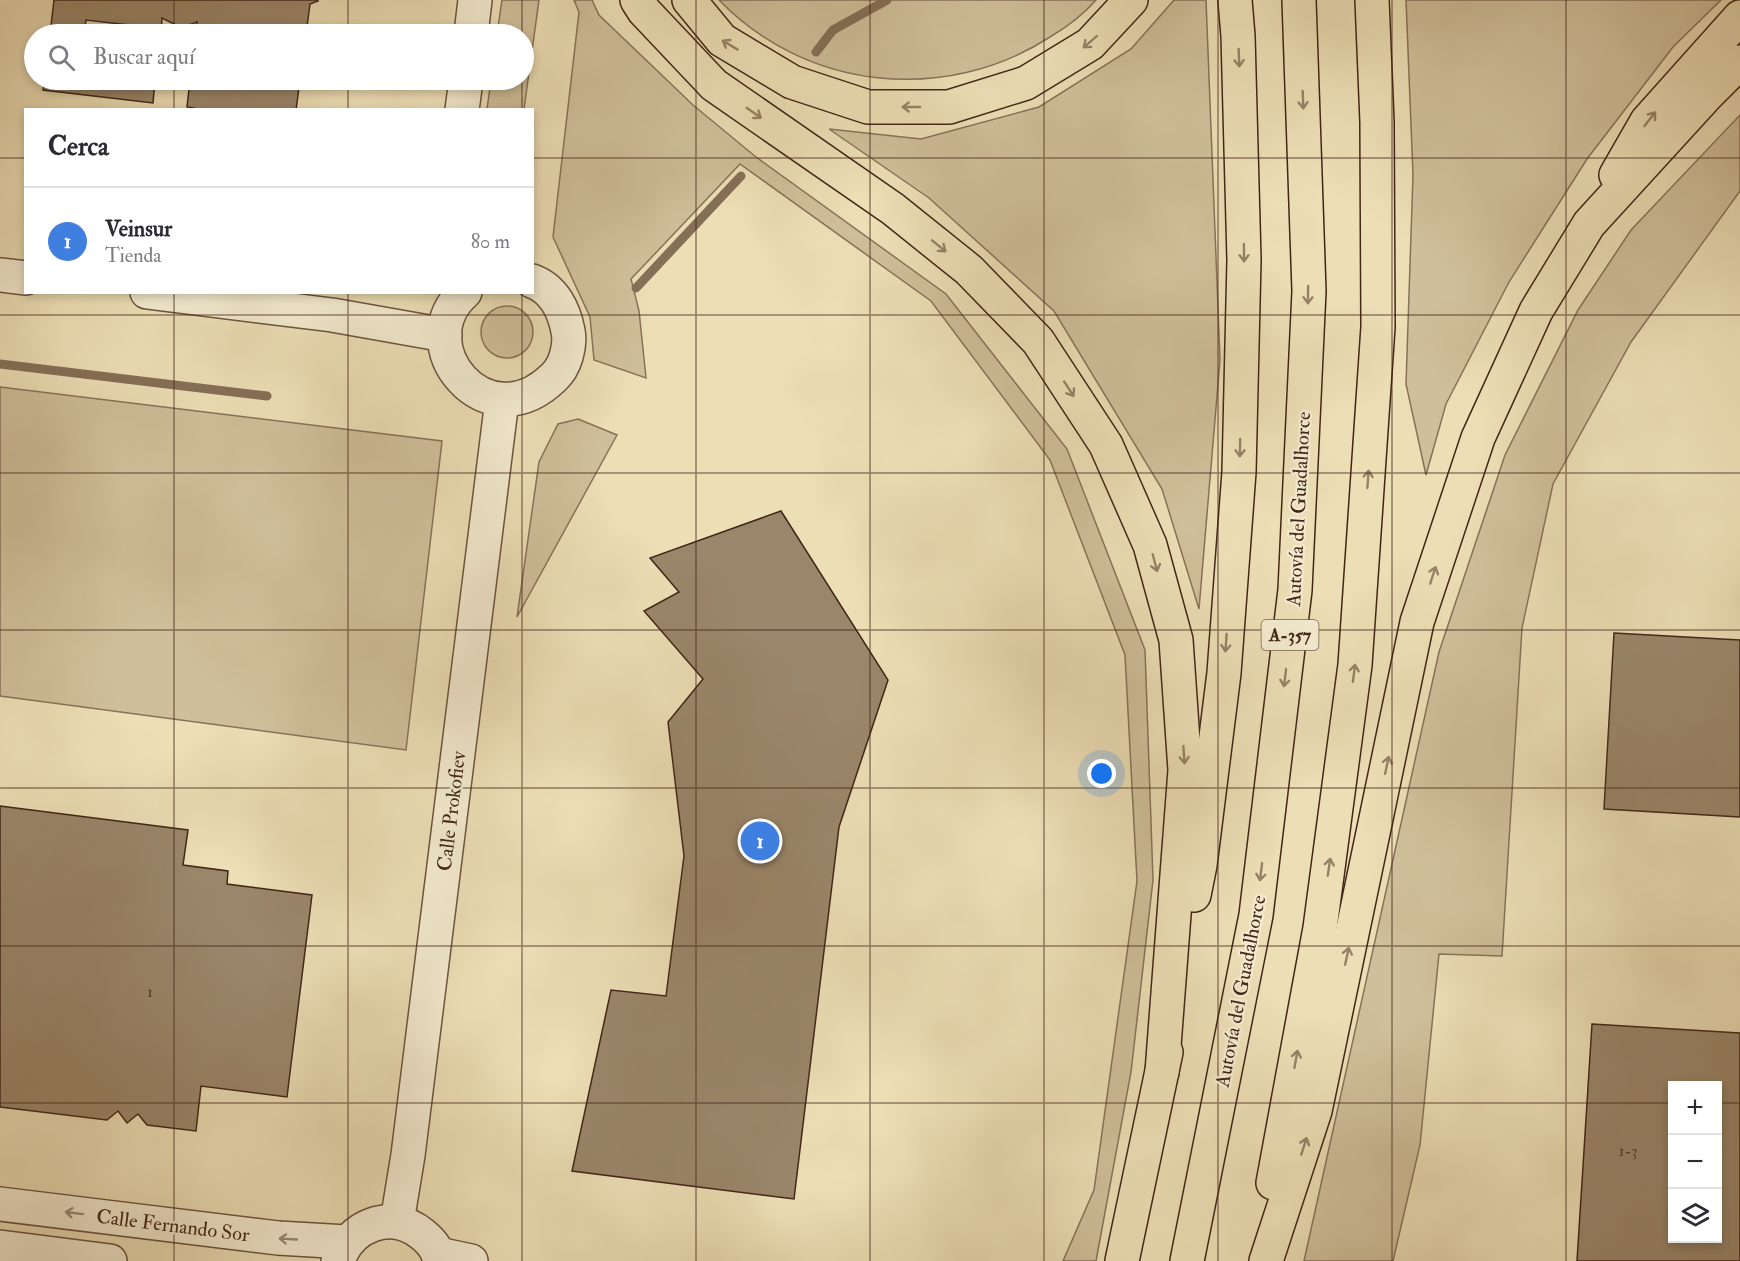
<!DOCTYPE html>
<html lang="es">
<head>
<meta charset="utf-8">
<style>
	body { margin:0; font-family:"IM FELL Double Pica",serif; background:#f2f2f3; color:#2b2b33 }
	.controls { position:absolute; right:18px; bottom:18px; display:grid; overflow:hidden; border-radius:0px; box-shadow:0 3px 9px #0003 }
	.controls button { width:54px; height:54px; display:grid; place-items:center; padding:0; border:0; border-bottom:2px solid #e1e1e2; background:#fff; color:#2b2b33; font:30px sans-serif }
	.you { position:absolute; left:1102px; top:774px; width:21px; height:21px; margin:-15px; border:4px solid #fff; border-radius:50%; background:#1a73e8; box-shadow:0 0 0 9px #1a73e833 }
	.badge { display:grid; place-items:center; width:39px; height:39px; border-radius:50%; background:#d93025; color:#fff; font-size:20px; font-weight:700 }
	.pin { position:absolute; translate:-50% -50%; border:3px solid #fff; box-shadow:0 2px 6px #0006 }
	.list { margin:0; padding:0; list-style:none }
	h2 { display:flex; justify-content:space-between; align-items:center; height:78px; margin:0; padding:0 24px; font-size:26px }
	h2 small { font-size:20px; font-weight:400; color:#7c7c81 }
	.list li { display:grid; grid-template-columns:39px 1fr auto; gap:18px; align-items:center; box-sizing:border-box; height:108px; padding:0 24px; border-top:2px solid #e1e1e2 }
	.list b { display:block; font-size:22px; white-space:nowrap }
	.list p { margin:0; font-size:20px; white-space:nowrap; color:#7c7c81 }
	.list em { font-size:20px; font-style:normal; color:#7c7c81 }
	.icon { flex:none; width:33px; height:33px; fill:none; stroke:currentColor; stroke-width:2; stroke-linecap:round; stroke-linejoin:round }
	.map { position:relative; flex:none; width:1740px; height:1261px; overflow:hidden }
	.search { position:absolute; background:#fff; box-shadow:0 3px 9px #0003; left:24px; top:24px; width:510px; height:66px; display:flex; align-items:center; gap:15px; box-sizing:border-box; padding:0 21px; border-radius:33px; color:#7c7c81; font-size:22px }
	.panel { position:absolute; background:#fff; box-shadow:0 3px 9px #0003; left:24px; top:108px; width:510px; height:186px; border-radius:0px }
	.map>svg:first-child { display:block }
</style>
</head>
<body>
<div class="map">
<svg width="1740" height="1261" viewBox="0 0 1740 1261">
	<rect width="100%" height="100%" fill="#ecdeb5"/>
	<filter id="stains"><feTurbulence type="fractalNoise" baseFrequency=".00333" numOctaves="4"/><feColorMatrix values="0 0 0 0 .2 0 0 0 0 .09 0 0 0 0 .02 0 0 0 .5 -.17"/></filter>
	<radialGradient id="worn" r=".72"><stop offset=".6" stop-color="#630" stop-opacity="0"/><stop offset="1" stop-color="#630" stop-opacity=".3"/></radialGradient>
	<!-- green -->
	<g fill="#cfbf9a" stroke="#887259" stroke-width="1.5">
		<polygon points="502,0 539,0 524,109 487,109 491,80 524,80 524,34 497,34"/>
		<polygon points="574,0 592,0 599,15 693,105 756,157 946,294 1067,449 1145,650 1153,880 1131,1072 1096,1261 1063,1261 1094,1190 1137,881 1125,655 1050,460 931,301 740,164 631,279 639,311 646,378 594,360 590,317 553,237 579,12"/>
		<path d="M719,0H1096C1083,15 1067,27 1050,37C945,105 806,90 719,0Z"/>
		<polygon points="1174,0 1206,0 1220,360 1199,609 1162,489 1054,311 929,198 829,129 921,139 1039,107 1131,49"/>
		<polygon points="1406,0 1721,0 1673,47 1587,159 1509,282 1446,404 1426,475 1406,384 1413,175"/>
		<polygon points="1740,115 1740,191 1631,342 1553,484 1522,628 1502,956 1439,954 1420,1145 1393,1261 1304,1261 1439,652 1505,455 1578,310 1631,230"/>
		<circle cx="507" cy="332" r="26"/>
		<polygon points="0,387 442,441 406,750 0,696"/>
		<polygon points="578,419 617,435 517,617 539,462 558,424"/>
	</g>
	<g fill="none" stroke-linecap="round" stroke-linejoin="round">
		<!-- stream -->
		<g stroke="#856f56" stroke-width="9">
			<polyline points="816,52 833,30 887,0"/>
			<polyline points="636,288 741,176"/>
			<polyline points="0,364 267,396"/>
		</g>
	</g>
	<!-- building -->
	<g fill="#9a866a" stroke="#422618" stroke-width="1.5" fill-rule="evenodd">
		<polygon points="54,0 318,0 318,1 310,4 306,34 196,34 197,22 184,27 178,26 162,18 161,34 128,34 129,25 86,20 84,34 50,34"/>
		<polygon points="45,80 155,80 153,103 43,90"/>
		<polygon points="190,80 225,80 225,81 268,86 269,80 300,80 296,110 204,110 187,107"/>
		<polygon points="781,511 888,680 839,827 794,1199 572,1171 611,990 666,996 684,856 668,722 703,679 644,611 679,592 650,558"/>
		<polygon points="1614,633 1740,640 1740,817 1604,809"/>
		<polygon points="0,806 188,830 183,865 228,871 227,884 312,895 287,1097 201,1086 196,1131 147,1125 138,1114 127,1123 118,1111 107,1120 0,1107"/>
		<path d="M1592,1024L1740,1033V1261H1577ZM1672,1086H1718V1238H1672Z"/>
	</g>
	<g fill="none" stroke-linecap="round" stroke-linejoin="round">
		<!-- minor casing -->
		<g stroke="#6c543f" stroke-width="36">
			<g id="minor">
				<polyline points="471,34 475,0"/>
				<polyline points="462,110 466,80"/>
				<polyline points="0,275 26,278"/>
				<polyline points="147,292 332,315 445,335"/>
				<path d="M465,292C406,344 486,444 554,377C565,367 571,346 568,331C564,310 554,289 532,281"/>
				<polyline points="0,1204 278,1238 347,1242"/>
				<polyline points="397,1222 408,1155 502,400"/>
				<polyline points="0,1247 110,1261"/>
				<polyline points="438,1254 471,1261"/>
				<path d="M338,1261C350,1225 391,1209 422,1234C431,1241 438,1250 440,1261"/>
			</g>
		</g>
		<!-- highway casing -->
		<g stroke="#422618" stroke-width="36">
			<g id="highway">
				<polyline points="637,0 644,11 714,85 893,209 969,270 1038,341 1106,445 1150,545 1176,640 1185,770 1162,1072"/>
				<polyline points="689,0 722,40 792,82 868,107 949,107 1026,83 1090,44 1131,0"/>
				<polyline points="1616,175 1647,121 1740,17"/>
				<polyline points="1194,895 1200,865 1224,673 1239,472 1244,260 1238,36 1235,0"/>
				<polyline points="1273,1183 1320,928 1355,665 1378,327 1377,122 1372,0"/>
				<polyline points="1122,1261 1166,1052"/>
				<polyline points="1187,1261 1256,915 1295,590 1309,291 1299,0"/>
				<polyline points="1266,1261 1315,1111 1417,622 1478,438 1536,311 1589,224 1706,96 1740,62"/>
			</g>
		</g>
		<!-- minor -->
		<use href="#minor" stroke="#f3eacf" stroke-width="33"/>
		<!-- highway -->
		<use href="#highway" stroke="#ecdeb5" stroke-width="33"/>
	</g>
	<!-- one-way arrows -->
	<defs><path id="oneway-shaft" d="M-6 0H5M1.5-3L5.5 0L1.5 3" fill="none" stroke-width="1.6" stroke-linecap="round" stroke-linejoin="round" transform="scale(1.5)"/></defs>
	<g stroke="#978266">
		<use href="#oneway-shaft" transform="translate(1090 42) rotate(139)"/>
		<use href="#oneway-shaft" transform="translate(730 45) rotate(-149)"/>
		<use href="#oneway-shaft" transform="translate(1239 58) rotate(88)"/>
		<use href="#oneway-shaft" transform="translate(1303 100) rotate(88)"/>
		<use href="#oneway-shaft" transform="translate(911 107) rotate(180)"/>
		<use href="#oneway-shaft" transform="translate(754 113) rotate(35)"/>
		<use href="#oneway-shaft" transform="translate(1650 119) rotate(-52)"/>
		<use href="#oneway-shaft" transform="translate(939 246) rotate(39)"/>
		<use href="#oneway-shaft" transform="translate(1244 253) rotate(89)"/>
		<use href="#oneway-shaft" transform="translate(1308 295) rotate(91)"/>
		<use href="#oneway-shaft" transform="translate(1069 389) rotate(57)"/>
		<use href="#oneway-shaft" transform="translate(1240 448) rotate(91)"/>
		<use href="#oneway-shaft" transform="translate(1368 479) rotate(-86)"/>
		<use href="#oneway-shaft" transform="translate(1155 563) rotate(75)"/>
		<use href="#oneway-shaft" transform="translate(1433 575) rotate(-72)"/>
		<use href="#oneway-shaft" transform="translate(1226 643) rotate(94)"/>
		<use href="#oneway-shaft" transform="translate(1354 673) rotate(-83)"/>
		<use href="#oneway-shaft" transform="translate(1285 678) rotate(97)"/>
		<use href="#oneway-shaft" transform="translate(1184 755) rotate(86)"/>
		<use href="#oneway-shaft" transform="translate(1387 765) rotate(-78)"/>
		<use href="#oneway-shaft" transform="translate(1329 867) rotate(-82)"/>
		<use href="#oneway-shaft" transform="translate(1261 872) rotate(97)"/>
		<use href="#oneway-shaft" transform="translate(1347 956) rotate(-78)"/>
		<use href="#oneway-shaft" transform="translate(1296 1059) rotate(-80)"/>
		<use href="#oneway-shaft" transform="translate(1304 1146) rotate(-72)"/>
	</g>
	<g stroke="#9a8874">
		<use href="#oneway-shaft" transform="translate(74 1213) rotate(-173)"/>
		<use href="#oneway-shaft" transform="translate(288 1239) rotate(-177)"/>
	</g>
	<!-- grid -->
	<path fill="none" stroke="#422618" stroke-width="1.5" stroke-opacity="0.55" d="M174,0V34M348,0V34M522,0V34M696,0V1261M870,0V1261M1044,0V1261M1218,0V1261M1392,0V1261M1566,0V1261M174,80V110M348,80V110M522,80V110M0,158H26M532,158H1740M174,292V1261M348,292V1261M522,292V1261M0,315H1740M0,473H1740M0,630H1740M0,788H1740M0,946H1740M0,1103H1672M1718,1103H1740"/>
	<g text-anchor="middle" stroke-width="4.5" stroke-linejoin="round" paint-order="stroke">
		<!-- number labels -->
		<g font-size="16" fill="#583e2c">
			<text x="150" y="997">1</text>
			<text x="1628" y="1156">1-3</text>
		</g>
		<!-- shield labels -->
		<rect fill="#f3eacf" stroke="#77614f" stroke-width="1.5" x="1261.5" y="620" width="57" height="30" rx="4.5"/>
		<g font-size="18" font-weight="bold" fill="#422618">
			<text x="1290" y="641">A-357</text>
		</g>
		<!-- street labels -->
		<g font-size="20" fill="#422618" stroke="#f3eacf">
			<text transform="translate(1298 509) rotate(-87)" y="7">Autovía del Guadalhorce</text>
			<text transform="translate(451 811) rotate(-83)" y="7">Calle Prokofiev</text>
			<text transform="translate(1240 991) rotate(-79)" y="7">Autovía del Guadalhorce</text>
			<text transform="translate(173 1225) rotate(7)" y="7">Calle Fernando Sor</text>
		</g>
	</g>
	<rect width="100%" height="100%" filter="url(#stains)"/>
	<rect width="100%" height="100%" fill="url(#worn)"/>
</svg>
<div class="controls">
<button>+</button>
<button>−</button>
<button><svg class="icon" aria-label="layers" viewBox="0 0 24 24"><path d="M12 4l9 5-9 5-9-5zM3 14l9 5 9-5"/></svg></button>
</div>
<div class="you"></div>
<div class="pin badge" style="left:760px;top:841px;background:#3f7fe0">1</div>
<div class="search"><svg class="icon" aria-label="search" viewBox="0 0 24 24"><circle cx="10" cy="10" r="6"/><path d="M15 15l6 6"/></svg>Buscar aquí</div>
<section class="panel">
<h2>Cerca<small></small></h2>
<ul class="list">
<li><span class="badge" style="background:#3f7fe0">1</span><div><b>Veinsur</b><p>Tienda</p></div><em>80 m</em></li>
</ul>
</section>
</div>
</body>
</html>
